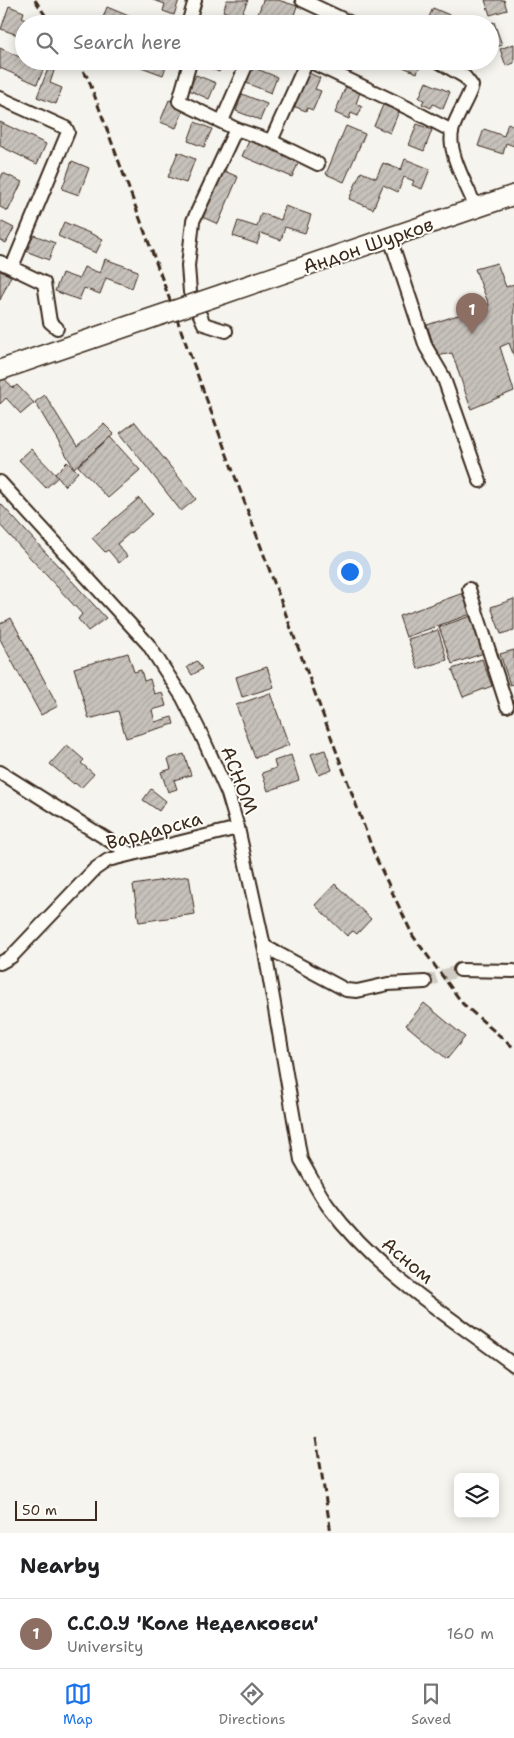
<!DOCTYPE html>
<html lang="en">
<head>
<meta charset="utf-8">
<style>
	body { margin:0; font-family:"Shantell Sans",sans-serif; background:#f2f2f2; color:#202124 }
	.controls { position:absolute; right:15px; bottom:15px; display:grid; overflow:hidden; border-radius:8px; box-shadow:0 2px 12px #0003 }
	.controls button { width:45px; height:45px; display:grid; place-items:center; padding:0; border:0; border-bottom:1px solid #e0e0e0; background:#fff; color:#202124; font:25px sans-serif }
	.scale { position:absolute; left:15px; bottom:12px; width:82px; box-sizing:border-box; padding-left:5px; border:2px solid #3b2a1e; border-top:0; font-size:14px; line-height:18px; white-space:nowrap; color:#3b2a1e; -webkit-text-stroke:4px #fdfcf7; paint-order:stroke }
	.you { position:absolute; left:349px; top:571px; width:18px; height:18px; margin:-12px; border:4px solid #fff; border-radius:50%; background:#1a73e8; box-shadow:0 0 0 8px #1a73e833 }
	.badge { display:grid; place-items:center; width:32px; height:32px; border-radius:50%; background:#1a73e8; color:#fff; font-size:16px; font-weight:700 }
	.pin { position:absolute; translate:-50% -41px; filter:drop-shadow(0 1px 2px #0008) }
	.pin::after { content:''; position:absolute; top:26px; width:18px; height:15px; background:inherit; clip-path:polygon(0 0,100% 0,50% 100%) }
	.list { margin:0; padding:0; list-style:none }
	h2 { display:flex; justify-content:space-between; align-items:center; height:65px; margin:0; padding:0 20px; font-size:21px }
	h2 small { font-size:16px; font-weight:400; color:#757577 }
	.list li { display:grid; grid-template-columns:32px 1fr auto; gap:15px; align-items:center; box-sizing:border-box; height:70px; padding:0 20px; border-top:1px solid #e0e0e0 }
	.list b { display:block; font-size:19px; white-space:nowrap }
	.list p { margin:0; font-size:16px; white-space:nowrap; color:#757577 }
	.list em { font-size:16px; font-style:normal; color:#757577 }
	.icon { flex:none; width:28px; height:28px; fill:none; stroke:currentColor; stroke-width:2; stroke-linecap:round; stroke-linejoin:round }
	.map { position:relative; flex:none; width:514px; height:1533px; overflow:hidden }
	.search { position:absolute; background:#fff; box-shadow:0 2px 12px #0003; left:15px; right:15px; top:15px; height:55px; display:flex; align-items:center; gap:12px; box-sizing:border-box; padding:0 18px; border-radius:28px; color:#757577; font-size:19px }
	.sheet { height:135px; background:#fff }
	nav { display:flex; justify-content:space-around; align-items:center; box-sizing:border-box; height:70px; border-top:1px solid #e0e0e0; background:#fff; font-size:14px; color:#757577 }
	nav a { display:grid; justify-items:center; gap:2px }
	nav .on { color:#1a73e8 }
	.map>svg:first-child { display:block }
</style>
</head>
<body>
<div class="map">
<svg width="514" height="1533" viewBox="0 0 514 1533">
	<defs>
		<pattern id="building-hatch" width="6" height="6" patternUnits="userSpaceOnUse" patternTransform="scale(1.25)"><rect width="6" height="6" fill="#c7c1bb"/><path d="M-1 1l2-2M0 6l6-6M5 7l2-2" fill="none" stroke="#aca6a0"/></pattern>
	</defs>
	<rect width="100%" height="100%" fill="#f5f4ee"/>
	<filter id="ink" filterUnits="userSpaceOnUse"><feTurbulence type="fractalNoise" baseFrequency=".02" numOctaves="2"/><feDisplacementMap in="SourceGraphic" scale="10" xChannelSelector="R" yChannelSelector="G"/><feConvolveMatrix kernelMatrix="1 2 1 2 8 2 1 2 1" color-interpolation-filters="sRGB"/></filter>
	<g filter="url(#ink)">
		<!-- building -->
		<g fill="url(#building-hatch)" stroke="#3b2a1e">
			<polygon points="153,0 179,0 174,15 163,11 165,4"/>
			<polygon points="227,0 248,0 240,18 223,11"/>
			<polygon points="263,0 278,0 297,6 291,24 255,23"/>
			<polygon points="485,0 504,0 507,10 490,15"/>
			<polygon points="9,6 24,12 22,18 29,21 28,24 24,24 23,37 1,29"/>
			<polygon points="107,7 131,17 128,24 101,23"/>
			<polygon points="433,8 461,20 460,24 426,24"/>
			<polygon points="494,22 502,45 490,49 490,24 488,24"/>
			<polygon points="514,44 514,63 506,66 500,49"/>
			<polygon points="0,48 24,59 24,61 44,68 37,84 0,68"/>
			<polygon points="134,61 168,61 163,75 133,64"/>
			<polygon points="202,61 223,61 219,72 201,64"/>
			<polygon points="389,61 422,61 417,73"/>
			<polygon points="252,67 277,77 271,93 246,83"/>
			<polygon points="48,69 54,71 50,83 62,88 56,104 37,97"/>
			<polygon points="307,72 320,78 315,89 321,91 313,110 307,108 306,111 293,106"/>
			<polygon points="196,75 216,83 209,99 189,90"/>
			<polygon points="426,82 450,92 443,109 433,104 431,108 422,104 424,100 419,98"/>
			<polygon points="346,86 360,92 356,104 362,107 358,116 351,113 349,119 335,113"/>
			<polygon points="242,94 267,104 260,120 236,111"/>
			<polygon points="169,100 185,107 176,128 160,122"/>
			<polygon points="383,105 399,111 390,133 374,126"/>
			<polygon points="0,122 46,144 37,164 0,146"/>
			<polygon points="195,122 212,129 204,147 188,141"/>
			<polygon points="508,123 514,126 514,146 506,143 503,154 478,146 484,129 504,136"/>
			<polygon points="417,124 432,130 424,151 409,145"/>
			<polygon points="346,126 365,134 344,182 326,174"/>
			<polygon points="250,139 300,159 292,177 242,156"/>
			<polygon points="178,152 195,159 186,183 168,177"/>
			<polygon points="405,159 430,169 422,189 412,185 414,181 404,177 398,192 383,185 373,209 349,199 361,172 376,178 383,163 401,170"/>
			<polygon points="72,161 89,168 79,195 62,189"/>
			<polygon points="220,169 238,177 218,224 200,216"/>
			<polygon points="3,173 22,182 8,211 0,207 0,179"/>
			<polygon points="285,206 311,215 305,233 285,227 281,240 261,233 257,244 233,236 238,221 257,227 261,213 281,220"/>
			<polygon points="0,221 14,228 6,243 0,240"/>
			<polygon points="64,222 103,239 96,253 58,236"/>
			<polygon points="29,233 55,243 49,260 23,250"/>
			<polygon points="105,259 138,271 132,288 106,278 100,294 84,288 79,300 55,291 62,273 79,279 84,267 100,273"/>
			<polygon points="497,263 506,287 514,284 514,356 509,343 500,347 514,391 471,409 452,353 437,356 427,325 489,305 475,269"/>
			<polygon points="0,271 11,276 0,300"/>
			<polygon points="0,374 13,388 17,385 34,403 21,414 6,398 0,404"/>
			<polygon points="45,395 77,447 104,424 114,434 74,468 35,402"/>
			<polygon points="135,422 196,499 181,511 120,433"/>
			<polygon points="110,437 140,470 108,498 78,466"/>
			<polygon points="31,449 58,477 46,488 19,460"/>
			<polygon points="67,462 78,472 65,486 55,474"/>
			<polygon points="139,498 152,514 117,544 127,556 119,563 108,550 105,552 92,538"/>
			<polygon points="0,503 106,618 88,631 78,619 82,614 0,525"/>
			<polygon points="466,592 474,613 406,637 399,616"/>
			<polygon points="514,599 514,630 501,634 491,607"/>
			<polygon points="471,616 484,653 452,664 439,627"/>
			<polygon points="11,618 58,706 41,715 0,639 0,624"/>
			<polygon points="438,630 447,660 418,669 408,639"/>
			<polygon points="514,650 514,684 510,685 500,654"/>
			<polygon points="128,653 134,672 141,670 144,681 150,679 154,694 162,692 166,706 152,710 155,722 172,717 174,724 126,738 118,711 89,719 74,668"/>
			<polygon points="482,659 492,686 463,697 452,669"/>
			<polygon points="197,661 202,669 192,675 187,667"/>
			<polygon points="267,667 274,687 242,697 236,677"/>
			<polygon points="270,693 289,745 255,758 236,705"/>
			<polygon points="67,745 84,760 81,763 94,774 81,788 75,783 74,784 50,764"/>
			<polygon points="325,750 332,770 319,775 311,754"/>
			<polygon points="184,754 191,775 174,780 177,789 168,792 161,772 171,769 168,759"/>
			<polygon points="291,755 299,780 268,791 262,773 276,768 274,761"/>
			<polygon points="151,789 166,801 159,811 143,800"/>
			<polygon points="189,876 195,914 139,922 133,885"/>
			<polygon points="335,884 371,919 357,934 353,931 347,936 315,905"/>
			<polygon points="424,1003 465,1037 447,1059 406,1025"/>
		</g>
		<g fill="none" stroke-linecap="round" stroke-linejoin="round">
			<!-- minor-tunnel -->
			<polyline stroke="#d0ccc4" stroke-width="12" stroke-dasharray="12 6" stroke-linecap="butt" points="425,982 460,970"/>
			<!-- minor casing -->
			<g stroke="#3b2a1e" stroke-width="16">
				<g id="minor">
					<polyline points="302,0 353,24"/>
					<polyline points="188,24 195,0"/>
					<polyline points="188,61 189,66 179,101 236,129 271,141"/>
					<polyline points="307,61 271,141 318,164"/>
					<polyline points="309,61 408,108 452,131"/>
					<path d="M438,61L465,77L472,86C467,101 458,113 453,128C445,150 468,187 476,208"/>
					<polyline points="0,98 66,128 68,132 12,267"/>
					<polyline points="222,121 248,61"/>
					<polyline points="390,238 426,347 443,376 480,481"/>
					<polyline points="0,262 44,283 50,322 57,328"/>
					<polyline points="226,331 204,324 190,292 188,266 193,221 236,129"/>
					<path d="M0,482L148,644L183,698L202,736L228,794L238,828L264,946L301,1160C310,1175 318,1192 328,1206C377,1273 449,1316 514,1365"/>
					<polyline points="469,589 507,706"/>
					<polyline points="0,772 129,853"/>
					<polyline points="264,946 346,990 357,991 388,984 425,982"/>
					<polyline points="0,963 11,957 95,869 108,860 238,828"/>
					<polyline points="460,970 514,971"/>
				</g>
			</g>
			<!-- secondary casing -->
			<g stroke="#3b2a1e" stroke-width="22">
				<g id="secondary">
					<polyline points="223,294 514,195"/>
					<polyline points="0,370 143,321"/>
				</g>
			</g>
			<!-- minor -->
			<use href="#minor" stroke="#fdfcf7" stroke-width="12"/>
			<!-- secondary -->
			<use href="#secondary" stroke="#fdfcf7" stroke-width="19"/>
			<!-- rail -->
			<g stroke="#3b2a1e" stroke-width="3" stroke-dasharray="8 4" stroke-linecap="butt">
				<polyline points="35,0 51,24"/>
				<polyline points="76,61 88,78 375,856 413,936 463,1004 514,1048"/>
				<polyline points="316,1438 331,1533"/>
			</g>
			<!-- secondary-bridge casing -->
			<g stroke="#3b2a1e" stroke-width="22" stroke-linecap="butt">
				<polyline id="secondary-bridge" points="143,321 223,294"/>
			</g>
			<!-- secondary-bridge -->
			<use href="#secondary-bridge" stroke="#fdfcf7" stroke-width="19"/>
		</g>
	</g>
	<g text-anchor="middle" stroke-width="4" stroke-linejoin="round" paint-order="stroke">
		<!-- street labels -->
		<g font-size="19" fill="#3b2a1e" stroke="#fdfcf7">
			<text transform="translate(368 245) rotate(-19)" y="7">Андон Шурков</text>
			<text transform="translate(240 780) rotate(69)" y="7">АСНОМ</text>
			<text transform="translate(154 830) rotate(-15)" y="7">Вардарска</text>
			<text transform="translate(408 1260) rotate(40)" y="7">Асном</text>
		</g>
	</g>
</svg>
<div class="controls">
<button><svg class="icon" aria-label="layers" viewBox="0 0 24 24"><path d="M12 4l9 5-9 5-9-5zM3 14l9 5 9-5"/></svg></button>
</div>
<div class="scale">50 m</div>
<div class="you"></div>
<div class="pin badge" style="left:472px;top:334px;background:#8d6e63">1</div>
<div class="search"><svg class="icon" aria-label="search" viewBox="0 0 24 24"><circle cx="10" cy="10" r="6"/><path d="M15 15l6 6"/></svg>Search here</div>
</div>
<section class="sheet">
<h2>Nearby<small></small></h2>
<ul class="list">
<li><span class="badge" style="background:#8d6e63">1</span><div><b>С.С.О.У 'Коле Неделковси'</b><p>University</p></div><em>160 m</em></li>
</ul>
</section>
<nav>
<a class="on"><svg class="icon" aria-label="map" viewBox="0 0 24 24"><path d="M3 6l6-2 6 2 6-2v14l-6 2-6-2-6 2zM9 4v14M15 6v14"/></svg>Map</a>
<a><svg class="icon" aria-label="directions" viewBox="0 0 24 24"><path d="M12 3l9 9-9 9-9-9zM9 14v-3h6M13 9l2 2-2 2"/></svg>Directions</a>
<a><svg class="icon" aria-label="saved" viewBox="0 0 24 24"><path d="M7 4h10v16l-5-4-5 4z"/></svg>Saved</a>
</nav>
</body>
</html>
